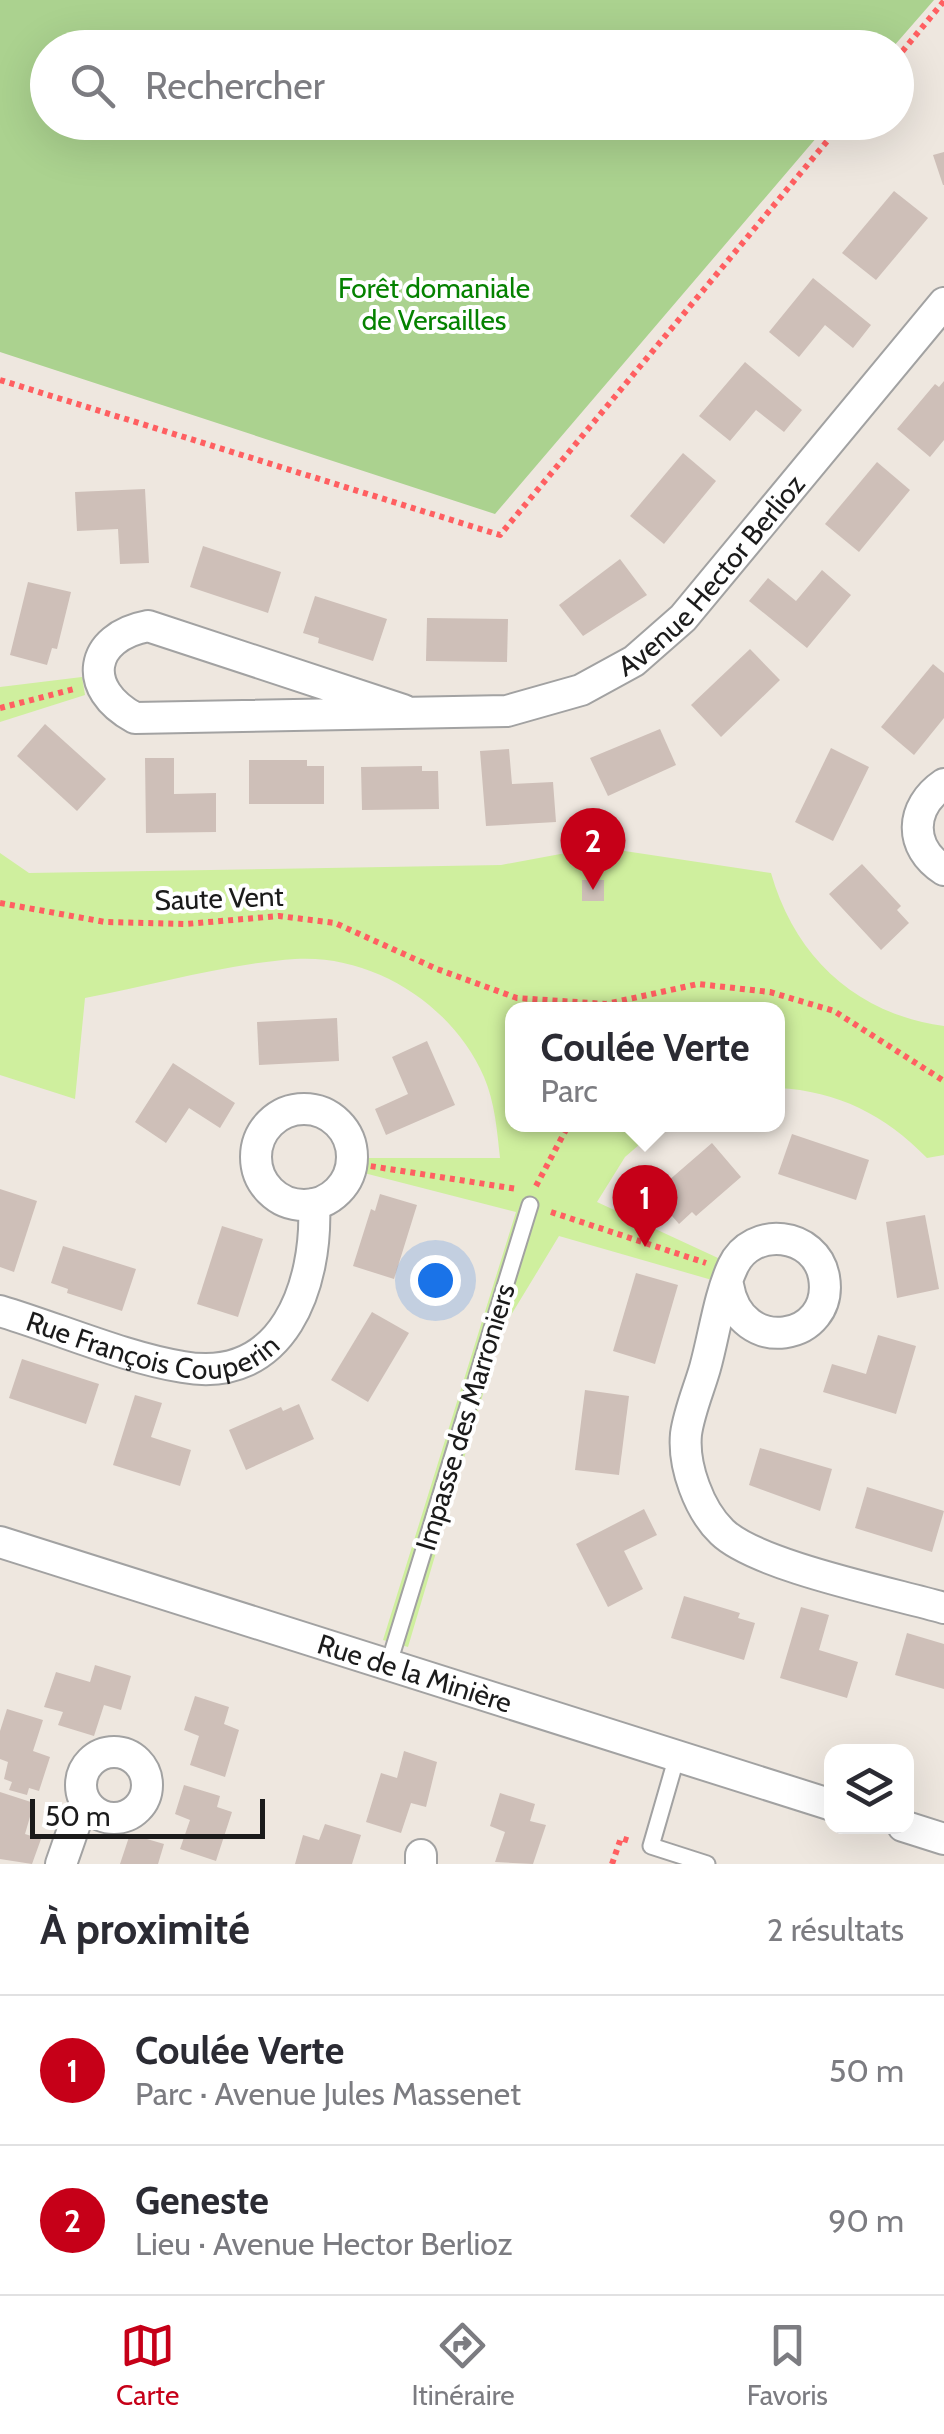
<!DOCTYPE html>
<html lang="fr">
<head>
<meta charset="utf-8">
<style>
	body { margin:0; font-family:Cabin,sans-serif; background:#f2f2f3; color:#2b2b33 }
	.controls { position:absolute; right:30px; bottom:30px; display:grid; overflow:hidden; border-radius:20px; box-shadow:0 10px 40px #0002 }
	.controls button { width:90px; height:90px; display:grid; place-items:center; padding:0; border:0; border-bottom:2px solid #e1e1e2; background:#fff; color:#2b2b33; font:50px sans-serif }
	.scale { position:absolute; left:30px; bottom:25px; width:235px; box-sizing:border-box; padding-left:10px; border:5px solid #1b1b1b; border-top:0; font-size:28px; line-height:35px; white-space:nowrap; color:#1b1b1b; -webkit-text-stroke:8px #fff; paint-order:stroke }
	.you { position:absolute; left:435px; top:1280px; width:35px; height:35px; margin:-25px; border:8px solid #fff; border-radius:50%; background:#1a73e8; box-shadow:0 0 0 15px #1a73e833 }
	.badge { display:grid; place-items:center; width:65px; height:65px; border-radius:50%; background:#c60018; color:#fff; font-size:32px; font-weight:700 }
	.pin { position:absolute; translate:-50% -82px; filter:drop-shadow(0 2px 5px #0008) }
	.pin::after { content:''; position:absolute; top:52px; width:35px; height:30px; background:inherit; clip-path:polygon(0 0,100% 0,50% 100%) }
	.popup { position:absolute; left:505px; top:1002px; width:280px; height:130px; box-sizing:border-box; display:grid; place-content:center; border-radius:20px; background:#fff; filter:drop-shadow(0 2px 8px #0005); font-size:32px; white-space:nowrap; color:#7c7c81 }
	.popup b { font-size:38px; color:#2b2b33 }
	.popup::after { content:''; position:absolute; left:50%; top:100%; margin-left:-20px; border:20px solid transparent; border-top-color:#fff }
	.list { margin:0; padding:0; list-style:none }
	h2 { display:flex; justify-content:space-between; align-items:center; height:130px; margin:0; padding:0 40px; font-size:42px }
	h2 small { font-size:32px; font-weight:400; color:#7c7c81 }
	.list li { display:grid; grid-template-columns:65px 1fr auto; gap:30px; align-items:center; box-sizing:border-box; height:150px; padding:0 40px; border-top:2px solid #e1e1e2 }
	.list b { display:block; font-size:38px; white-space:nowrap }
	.list p { margin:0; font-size:32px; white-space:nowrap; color:#7c7c81 }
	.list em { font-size:32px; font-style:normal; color:#7c7c81 }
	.icon { flex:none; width:55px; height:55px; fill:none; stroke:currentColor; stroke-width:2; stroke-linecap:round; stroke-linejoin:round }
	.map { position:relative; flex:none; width:944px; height:1864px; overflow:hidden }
	.search { position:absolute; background:#fff; box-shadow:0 10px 40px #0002; left:30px; right:30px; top:30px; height:110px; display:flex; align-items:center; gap:25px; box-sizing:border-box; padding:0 35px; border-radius:55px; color:#7c7c81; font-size:38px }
	.sheet { height:430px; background:#fff }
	nav { display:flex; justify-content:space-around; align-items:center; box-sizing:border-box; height:140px; border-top:2px solid #e1e1e2; background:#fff; font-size:28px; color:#7c7c81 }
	nav a { display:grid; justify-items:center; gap:5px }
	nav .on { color:#c60018 }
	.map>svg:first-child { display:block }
</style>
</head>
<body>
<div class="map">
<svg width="944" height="1864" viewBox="0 0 944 1864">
	<rect width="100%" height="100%" fill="#eee7df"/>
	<!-- grass -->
	<g fill="#cfef9e">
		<polygon points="82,677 85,695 0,722 0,687"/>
		<path d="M598,847L771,873C795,957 856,1014 944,1026V1155L927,1158C885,1115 838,1091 778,1088V1010H512V1124L662,1125L625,1157L597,1202L718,1258L712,1280L559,1236L502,1330L408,1647L383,1640L516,1212L364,1173L366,1158H500C497,1130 495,1103 484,1077C453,1005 373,954 295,959C225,964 154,985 85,998L75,1099L0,1075V853L29,873L501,865Z"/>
	</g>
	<!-- forest -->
	<polygon fill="#abd28f" points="0,0 934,0 893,47 48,48 48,122 829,123 495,514 0,352"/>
	<!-- building -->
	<g fill="#cebfb8">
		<polygon points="944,152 944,185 943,185 933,155"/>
		<polygon points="894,191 928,218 876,280 842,253"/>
		<polygon points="813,278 871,325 853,348 825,325 799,357 769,332"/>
		<polygon points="745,362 802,410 784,432 756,410 730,441 699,416"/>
		<polygon points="944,381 944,440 930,457 897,429 935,384 939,387"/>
		<polygon points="683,453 716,481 664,544 630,516"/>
		<polygon points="877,462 910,490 859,552 825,524"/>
		<polygon points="145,489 149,563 120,564 118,529 77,531 75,492"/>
		<polygon points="203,546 281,572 268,613 190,587"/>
		<polygon points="620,559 647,595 583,636 559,605"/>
		<polygon points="822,570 851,595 807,648 749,601 768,578 796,601"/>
		<polygon points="28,582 71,592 57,649 52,648 47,665 10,655"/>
		<polygon points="315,596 387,619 373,661 318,643 319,638 303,633"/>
		<polygon points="427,618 508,619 507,662 426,661"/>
		<polygon points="750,649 780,680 721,737 691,705"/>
		<polygon points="933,664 944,673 944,718 914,755 881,727"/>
		<polygon points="45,724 106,779 77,811 17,756"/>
		<polygon points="660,729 676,765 608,796 590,758"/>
		<polygon points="831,748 869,767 833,841 795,822"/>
		<polygon points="509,749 512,784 553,782 556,822 486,826 480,751"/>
		<polygon points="145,758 174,758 174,794 216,793 216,832 146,833"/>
		<polygon points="249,760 307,760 307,766 324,766 324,804 249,804"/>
		<polygon points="422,766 422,771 438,771 439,809 362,810 361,767"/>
		<polygon points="862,864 901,906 897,910 909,923 881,950 829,894"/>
		<rect x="582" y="880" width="22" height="21"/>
		<polygon points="337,1018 339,1061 259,1065 257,1022"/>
		<polygon points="427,1041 455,1105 386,1135 375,1109 408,1094 392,1057"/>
		<polygon points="173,1063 235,1103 220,1128 189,1108 166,1143 135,1122"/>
		<polygon points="792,1134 869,1160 856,1200 778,1174"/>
		<polygon points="712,1143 741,1177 696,1216 692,1212 679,1224 653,1194"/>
		<polygon points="0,1189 37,1201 14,1272 0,1267"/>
		<polygon points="380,1194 417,1205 394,1279 353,1266 371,1209 375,1211"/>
		<polygon points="925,1215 939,1289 897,1298 886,1222"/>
		<polygon points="222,1226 263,1239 238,1317 197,1304"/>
		<polygon points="63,1246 136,1269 122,1311 67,1293 68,1289 51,1283"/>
		<polygon points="636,1273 678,1285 655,1364 613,1351"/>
		<polygon points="372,1312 409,1333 368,1402 331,1380"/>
		<polygon points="878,1335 916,1346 896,1414 823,1392 832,1364 866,1374"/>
		<polygon points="22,1359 99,1384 86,1424 9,1398"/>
		<polygon points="585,1390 629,1396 619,1475 575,1470"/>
		<polygon points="135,1395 162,1403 151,1437 191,1450 180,1486 113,1465"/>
		<polygon points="299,1404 314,1439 246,1470 229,1430 281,1407 283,1411"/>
		<polygon points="760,1448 832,1469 820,1511 749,1485"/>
		<polygon points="867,1487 944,1511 932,1552 855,1528"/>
		<polygon points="644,1509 657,1535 624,1551 643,1589 608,1607 576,1544"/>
		<polygon points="684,1596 740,1613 738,1618 755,1623 744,1660 671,1638"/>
		<polygon points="801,1607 829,1615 819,1650 858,1662 847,1698 780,1678"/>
		<polygon points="907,1633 944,1644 944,1689 895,1675"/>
		<polygon points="95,1665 131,1676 121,1710 104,1705 94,1736 58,1725 63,1712 44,1707 56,1672 90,1682"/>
		<polygon points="195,1696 229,1707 224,1724 239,1730 225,1777 190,1765 199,1736 184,1730"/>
		<polygon points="7,1709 43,1720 33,1751 50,1757 39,1791 29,1788 27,1795 9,1790 12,1782 4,1779 8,1762 0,1759 0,1731"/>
		<polygon points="404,1751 437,1762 426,1807 411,1803 401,1833 366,1822 381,1773 397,1778"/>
		<polygon points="184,1785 220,1796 217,1807 232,1812 216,1861 180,1849 190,1820 175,1814"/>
		<polygon points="0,1792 34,1803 25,1834 41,1839 32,1864 0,1859"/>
		<polygon points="500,1793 535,1804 530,1821 546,1825 533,1864 495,1862 505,1832 490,1826"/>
		<polygon points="325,1824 361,1835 352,1864 295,1864 303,1835 319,1840"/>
		<polygon points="130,1834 164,1844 158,1864 120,1864"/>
	</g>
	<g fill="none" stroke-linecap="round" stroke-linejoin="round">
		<!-- lane casing -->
		<g stroke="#a2a2a2" stroke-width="19">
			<g id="lane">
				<polyline points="389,1663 530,1205"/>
				<polyline points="677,1756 651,1846 707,1864"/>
			</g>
		</g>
		<!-- street casing -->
		<g stroke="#a2a2a2" stroke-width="34">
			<g id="street">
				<path id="s1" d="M403,710L148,626C89,637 81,689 135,718L507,711L581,690L634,661L683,618L944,303"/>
				<path d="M944,784C910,807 908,847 944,870"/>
				<circle cx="304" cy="1157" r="48"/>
				<path d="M728,1285C740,1358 835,1341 824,1277C816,1232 752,1225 733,1266C719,1296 714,1336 705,1368C699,1389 689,1412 686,1434C683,1466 699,1510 722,1532C757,1566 892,1593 944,1608"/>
				<path id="s2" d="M0,1311C57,1328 126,1358 183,1367C284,1385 318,1284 314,1204"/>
				<path id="s3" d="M0,1542L832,1805"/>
				<circle cx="114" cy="1785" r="33"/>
				<polyline points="903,1826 944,1839"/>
				<polyline points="61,1864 77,1818 90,1809"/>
				<polyline points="421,1864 421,1855"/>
			</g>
		</g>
		<!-- path -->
		<g stroke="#ff5f61" stroke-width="6" stroke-dasharray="5 5" stroke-linecap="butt">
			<polyline points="896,59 944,1"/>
			<polyline points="0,380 500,535 843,122"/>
			<polyline points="0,708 74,689"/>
			<polyline points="0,903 105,922 186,924 279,916 335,923 437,969 517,998 606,1004 698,984 770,992 834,1011 944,1081"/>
			<polyline points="351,1163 517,1189"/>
			<polyline points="536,1186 569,1124"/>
			<polyline points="551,1212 706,1263"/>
			<polyline points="612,1864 621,1838 630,1841"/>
		</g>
		<!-- lane -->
		<use href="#lane" stroke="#fff" stroke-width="15"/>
		<!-- street -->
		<use href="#street" stroke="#fff" stroke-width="30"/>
	</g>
	<g text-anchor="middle" stroke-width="8" stroke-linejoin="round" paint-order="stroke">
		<!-- park labels -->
		<g font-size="28" fill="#058200" stroke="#fff">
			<text x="434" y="298">Forêt domaniale<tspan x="434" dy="32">de Versailles</tspan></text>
		</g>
		<!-- street labels -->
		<g font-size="28" fill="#1b1b1b" stroke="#fff">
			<text dy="10" stroke="none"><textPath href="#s1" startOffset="1028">Avenue Hector Berlioz</textPath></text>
			<text transform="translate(219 898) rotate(-2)" y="10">Saute Vent</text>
			<text dy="10" stroke="none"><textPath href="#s2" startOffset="160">Rue François Couperin</textPath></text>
			<text transform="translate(465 1417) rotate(-73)" y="10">Impasse des Marroniers</text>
			<text dy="10" stroke="none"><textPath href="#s3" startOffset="435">Rue de la Minière</textPath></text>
		</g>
	</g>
</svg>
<div class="controls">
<button><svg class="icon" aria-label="layers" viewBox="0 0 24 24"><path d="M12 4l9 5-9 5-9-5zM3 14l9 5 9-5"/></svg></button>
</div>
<div class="scale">50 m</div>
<div class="you"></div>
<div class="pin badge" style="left:645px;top:1247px">1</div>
<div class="popup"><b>Coulée Verte</b>Parc</div>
<div class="pin badge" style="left:593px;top:890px">2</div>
<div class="search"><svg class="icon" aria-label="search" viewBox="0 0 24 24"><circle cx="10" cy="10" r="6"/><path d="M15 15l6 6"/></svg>Rechercher</div>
</div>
<section class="sheet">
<h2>À proximité<small>2 résultats</small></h2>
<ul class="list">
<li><span class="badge">1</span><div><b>Coulée Verte</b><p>Parc · Avenue Jules Massenet</p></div><em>50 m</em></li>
<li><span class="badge">2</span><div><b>Geneste</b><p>Lieu · Avenue Hector Berlioz</p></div><em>90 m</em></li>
</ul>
</section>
<nav>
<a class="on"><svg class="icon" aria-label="map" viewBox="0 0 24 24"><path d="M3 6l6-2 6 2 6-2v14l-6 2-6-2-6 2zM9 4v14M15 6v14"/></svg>Carte</a>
<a><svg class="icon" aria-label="directions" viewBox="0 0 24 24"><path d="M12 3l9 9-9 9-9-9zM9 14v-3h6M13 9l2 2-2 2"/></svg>Itinéraire</a>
<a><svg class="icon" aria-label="saved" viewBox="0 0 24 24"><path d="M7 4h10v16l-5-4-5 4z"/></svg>Favoris</a>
</nav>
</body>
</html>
